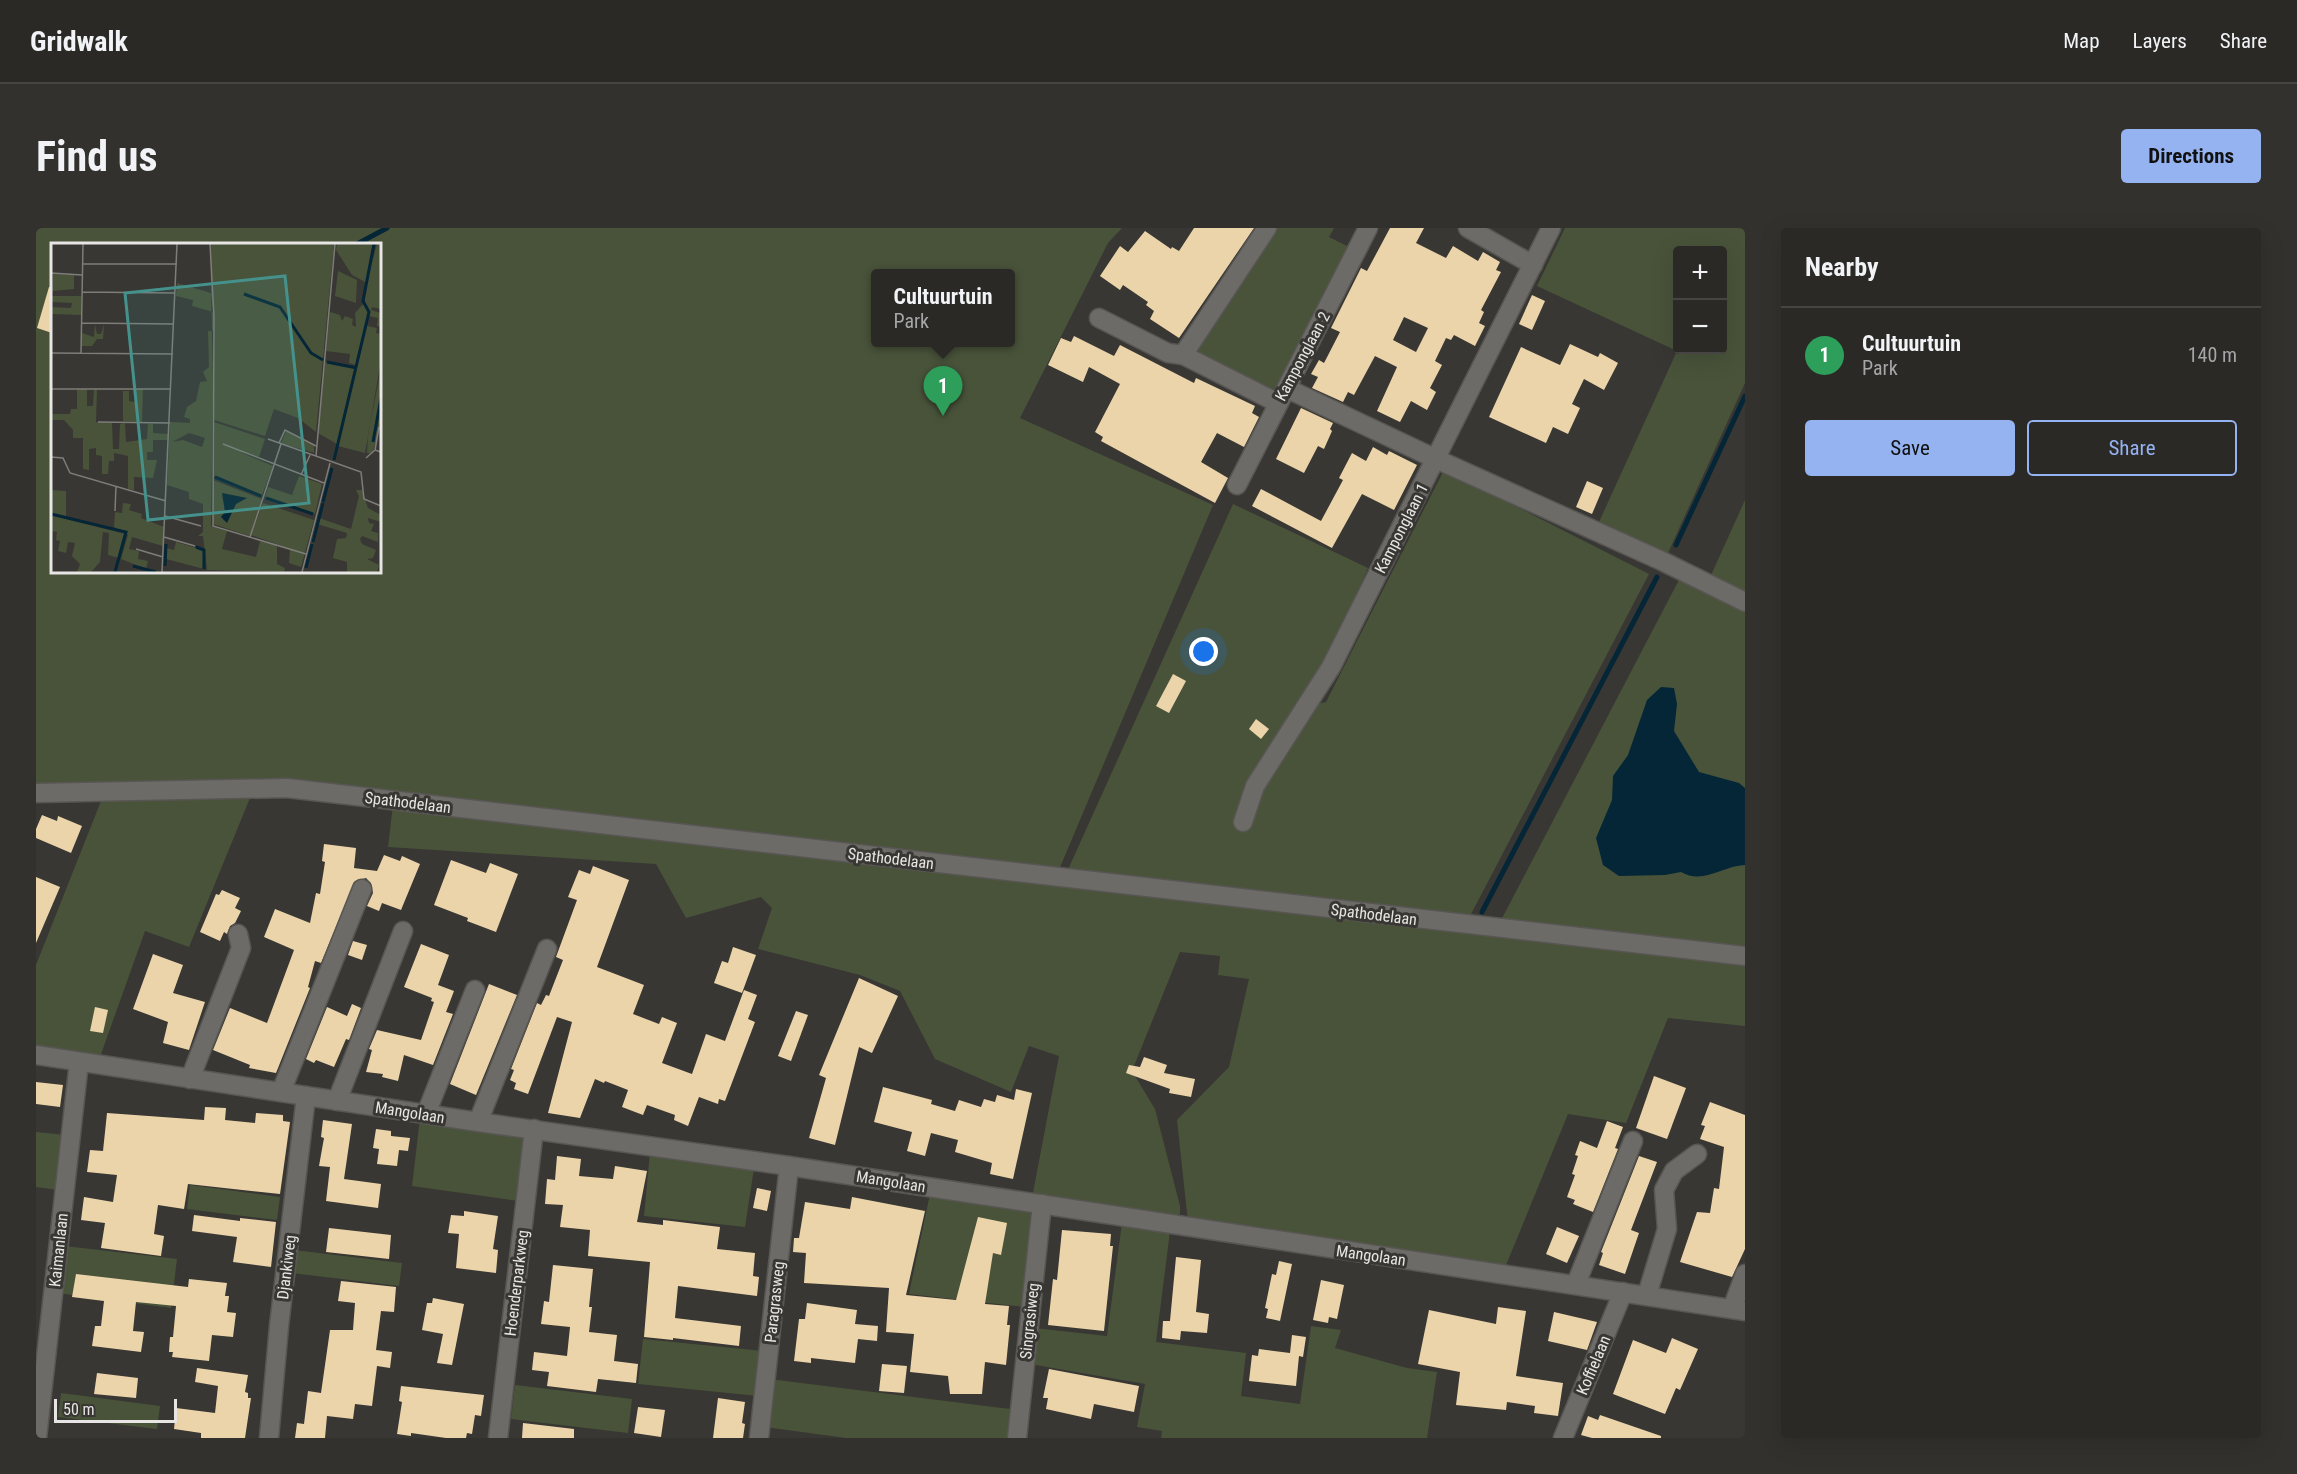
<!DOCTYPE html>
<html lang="en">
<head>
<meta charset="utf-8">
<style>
	body { margin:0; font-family:"Roboto Condensed",sans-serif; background:#32312e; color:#f1f3f6 }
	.controls { position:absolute; right:18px; top:18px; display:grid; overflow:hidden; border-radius:6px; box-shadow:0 6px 24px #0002 }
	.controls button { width:54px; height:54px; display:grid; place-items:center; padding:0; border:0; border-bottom:2px solid #464543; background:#2a2926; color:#f1f3f6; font:30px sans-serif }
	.scale { position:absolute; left:18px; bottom:15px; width:123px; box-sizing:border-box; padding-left:6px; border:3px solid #e7e6e4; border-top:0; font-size:16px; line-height:21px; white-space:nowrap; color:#e7e6e4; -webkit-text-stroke:4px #383733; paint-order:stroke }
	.you { position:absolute; left:1168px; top:424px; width:21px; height:21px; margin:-15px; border:4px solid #fff; border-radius:50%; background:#1a73e8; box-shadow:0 0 0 9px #1a73e833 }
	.badge { display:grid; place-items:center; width:39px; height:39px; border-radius:50%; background:#95b2f1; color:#fff; font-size:20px; font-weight:700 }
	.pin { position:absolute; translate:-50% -50px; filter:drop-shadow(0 2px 3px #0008) }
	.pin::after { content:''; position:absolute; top:32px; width:21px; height:18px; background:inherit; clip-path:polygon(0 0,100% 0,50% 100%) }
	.popup { position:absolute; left:835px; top:41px; width:144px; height:78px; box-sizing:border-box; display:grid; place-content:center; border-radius:6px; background:#2a2926; filter:drop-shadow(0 2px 4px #0005); font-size:20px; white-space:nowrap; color:#a5a6a7 }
	.popup b { font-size:22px; color:#f1f3f6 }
	.popup::after { content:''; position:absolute; left:50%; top:100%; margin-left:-12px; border:12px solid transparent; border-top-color:#2a2926 }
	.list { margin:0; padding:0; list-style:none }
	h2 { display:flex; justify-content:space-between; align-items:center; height:78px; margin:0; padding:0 24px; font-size:26px }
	h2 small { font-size:20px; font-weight:400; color:#a5a6a7 }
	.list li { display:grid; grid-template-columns:39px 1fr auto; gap:18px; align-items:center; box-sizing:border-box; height:96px; padding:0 24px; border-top:2px solid #464543 }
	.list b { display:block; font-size:22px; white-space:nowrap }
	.list p { margin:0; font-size:20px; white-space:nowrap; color:#a5a6a7 }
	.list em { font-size:20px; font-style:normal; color:#a5a6a7 }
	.actions { display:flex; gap:12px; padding:18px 24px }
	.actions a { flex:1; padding:14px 0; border:2px solid #95b2f1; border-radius:6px; text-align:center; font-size:21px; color:#95b2f1 }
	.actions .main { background:#95b2f1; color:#111 }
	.map { position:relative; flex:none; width:1709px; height:1210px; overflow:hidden; border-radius:6px }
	header { display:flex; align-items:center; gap:36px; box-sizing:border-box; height:84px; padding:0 30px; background:#2a2926; border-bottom:2px solid #464543 }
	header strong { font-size:28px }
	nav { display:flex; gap:33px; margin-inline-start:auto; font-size:21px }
	.intro { display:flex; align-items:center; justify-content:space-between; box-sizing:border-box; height:144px; padding:0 36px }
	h1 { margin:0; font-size:42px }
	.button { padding:15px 27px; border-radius:6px; background:#95b2f1; color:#111; font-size:21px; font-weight:700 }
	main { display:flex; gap:36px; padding:0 36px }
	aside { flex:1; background:#2a2926; border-radius:6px; box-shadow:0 6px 24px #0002 }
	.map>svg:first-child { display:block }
</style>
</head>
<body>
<header>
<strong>Gridwalk</strong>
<nav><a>Map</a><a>Layers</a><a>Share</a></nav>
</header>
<div class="intro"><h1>Find us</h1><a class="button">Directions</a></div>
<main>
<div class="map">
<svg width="1709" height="1210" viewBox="0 0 1709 1210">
	<rect width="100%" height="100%" fill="#383733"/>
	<!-- green -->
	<g fill="#49533a" fill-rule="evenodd">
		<path d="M0,0H1086L1072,15L984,190L1177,277L1022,644L260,555L0,561ZM16,16H344V344H16ZM840,45H974V114H840Z"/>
		<polygon points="1237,0 1298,0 1293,9 1317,21 1244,161 1236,163 1161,126 1159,119"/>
		<path d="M1529,0H1709V155L1632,325L1563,294L1641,123L1501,58ZM1686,22V122H1642V22Z"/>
		<polygon points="1408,242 1613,346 1433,690 1030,646 1197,276 1332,340 1290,435 1227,557 1277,477 1290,474"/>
		<polygon points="1709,272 1709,368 1677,354 1676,345"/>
		<polygon points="1644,350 1709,380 1709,723 1463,696"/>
		<polygon points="216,565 153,719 109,703 64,829 0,819 0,737 67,568"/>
		<polygon points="357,577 1709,735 1709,798 1632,790 1590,895 1532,886 1468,1042 1152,994 1141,892 1193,839 1213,751 1182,747 1184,728 1144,724 1096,843 1119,881 1144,978 1144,985 1141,991 996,970 1023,828 993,818 975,864 899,831 864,763 824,747 722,721 736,680 725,669 650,690 620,636 352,619"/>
		<polygon points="384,890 489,906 482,973 376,958"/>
		<polygon points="0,904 30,907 23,962 0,959"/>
		<polygon points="614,924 718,940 709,999 608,988"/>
		<polygon points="154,957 244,969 241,992 151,981"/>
		<polygon points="894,966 987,980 995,986 998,996 989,1079 873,1066"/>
		<polygon points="1086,995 1134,1003 1120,1114 1210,1125 1205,1168 1264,1176 1275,1098 1305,1102 1299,1120 1371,1140 1401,1144 1391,1210 1125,1210 1126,1203 1101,1199 1109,1156 994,1136 998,1100 1071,1108"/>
		<polygon points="29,1018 141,1031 135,1080 22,1065"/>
		<polygon points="258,1022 366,1035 363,1058 256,1045"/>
		<polygon points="607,1111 727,1123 722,1168 602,1156"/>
		<polygon points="733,1151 974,1181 971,1210 810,1210 729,1199"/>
		<polygon points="479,1157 596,1171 592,1205 475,1191"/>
		<polygon points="25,1165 124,1178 121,1201 22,1189"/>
	</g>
	<!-- water -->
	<path fill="#042636" d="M1625,459L1638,460L1641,476L1638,503L1663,544L1703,555L1709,560V637C1686,638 1667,657 1645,644L1629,647L1583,648L1567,637L1560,610L1576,572L1577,548L1592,527L1611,472Z"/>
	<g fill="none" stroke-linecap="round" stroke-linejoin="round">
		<!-- stream -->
		<g stroke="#042636" stroke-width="5">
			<polyline points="321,16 351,0"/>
			<polyline points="1640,317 1709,168"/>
			<polyline points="1446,684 1621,349"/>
		</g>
	</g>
	<!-- building -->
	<g fill="#ecd4aa" fill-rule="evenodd">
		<polygon points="1158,0 1218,0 1143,110 1114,91 1118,83 1110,77 1112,74 1087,57 1084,62 1064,48 1084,18 1092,24 1109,3 1135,21 1136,19 1143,23"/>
		<path d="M1354,0H1388L1380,15L1410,30L1417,18L1442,33L1447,24L1464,34L1460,42L1465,44L1445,82L1448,84L1443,95L1449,98L1439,118L1418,107L1415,112L1410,110L1399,133L1406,137L1394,160L1400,164L1391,182L1375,173L1364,194L1341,183L1361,139L1339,128L1318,167L1312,164L1307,174L1276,160L1282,149L1275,146L1283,132L1288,135L1304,104L1295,100L1325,40L1331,43ZM1368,89L1392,100L1380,124L1357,112Z"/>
		<polygon points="13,59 16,59 16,105 1,100"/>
		<polygon points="1496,67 1509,73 1496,102 1483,96"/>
		<polygon points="1038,108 1078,128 1084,117 1158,155 1160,150 1219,178 1216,185 1223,189 1208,219 1181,205 1165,234 1192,250 1179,275 1065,213 1067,209 1059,204 1084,156 1053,139 1047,154 1012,137 1025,110 1035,114"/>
		<polygon points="1534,116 1562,129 1564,125 1582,135 1568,162 1548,151 1536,176 1544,180 1532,206 1517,199 1510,215 1453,189 1485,119 1524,137"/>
		<polygon points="1265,180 1297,195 1294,201 1296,203 1288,221 1282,218 1268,245 1240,231"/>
		<polygon points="1337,219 1351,227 1353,223 1381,237 1358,282 1326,266 1296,320 1216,278 1225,261 1285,293 1307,252 1303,250 1316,225 1330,233"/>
		<polygon points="1551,253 1567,260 1556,286 1540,279"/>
		<polygon points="1137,446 1150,453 1133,485 1120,478"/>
		<polygon points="1220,491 1233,501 1225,511 1213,501"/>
		<polygon points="6,587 21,593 22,588 46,598 35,625 0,610 0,601"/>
		<polygon points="288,616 320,620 318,640 341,643 348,627 364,633 366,628 384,636 365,682 346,675 343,683 331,678 337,665 335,655 330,650 319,653 285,735 279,733 272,759 274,760 240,845 213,840 214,837 177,822 194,780 231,795 258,722 228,709 239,681 274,695 280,665 284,666 289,634 286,633"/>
		<polygon points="415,632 450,645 454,635 482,646 460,704 431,693 432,690 398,677"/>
		<polygon points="557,638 593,652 561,739 608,757 597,786 623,796 626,789 641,795 626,835 656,846 670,806 689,813 708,762 721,767 712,791 719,794 689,873 683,871 682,876 663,869 652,898 638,892 639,887 611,877 607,887 586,879 592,862 569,853 568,855 559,851 544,890 512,885 536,794 521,789 492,866 478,861 480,855 474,852 478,842 475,841 501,775 505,777 510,767 513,768 527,732 520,729 541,672 532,669 543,642 554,646"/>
		<polygon points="0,649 24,659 0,715"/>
		<polygon points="186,662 204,670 199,680 205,683 199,695 194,698 191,706 188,704 184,713 164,704 180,666 183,667"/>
		<polygon points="317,713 331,717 326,732 312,727"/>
		<polygon points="385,716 413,727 402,757 418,763 410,784 417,786 397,837 368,827 362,853 346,849 347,846 330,844 336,822 333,821 341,802 385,812 398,774 395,773 396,770 368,759"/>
		<polygon points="697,719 720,727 706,765 678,755 686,733 692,735"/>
		<polygon points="117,726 147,737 137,765 169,774 153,822 127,815 132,794 97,781"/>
		<polygon points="823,750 862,768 836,825 823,819 799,917 773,910 790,850 783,847"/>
		<polygon points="453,756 481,767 440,867 414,856"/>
		<polygon points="316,776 325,780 313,812 310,811 298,839 280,832 278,835 270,831 291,779 311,788"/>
		<polygon points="59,779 72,782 67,805 54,803"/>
		<polygon points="760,783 772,787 755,833 742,828"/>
		<polygon points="1108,829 1131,837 1128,845 1159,851 1155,869 1133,865 1134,861 1090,845 1093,837 1104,839"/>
		<polygon points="1618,848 1650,860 1631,911 1600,900"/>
		<polygon points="0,854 27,857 24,879 0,876"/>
		<polygon points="847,859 896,872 895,876 919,883 923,872 945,879 948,871 959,874 961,867 978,872 980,861 996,865 977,951 954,946 956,935 919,924 922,912 895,905 889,928 871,923 876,904 838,894"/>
		<polygon points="1674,874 1709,887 1709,1021 1696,1049 1644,1034 1661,984 1674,985 1678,960 1683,961 1688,919 1664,911 1669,898 1665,897"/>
		<polygon points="169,879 190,880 189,892 219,895 220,885 247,887 247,893 254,894 244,966 152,956 148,981 122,977 118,1006 128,1008 125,1028 65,1020 69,995 45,992 48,969 77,974 81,947 51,944 54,922 67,923 71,885 168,892"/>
		<polygon points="287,892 316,896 308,951 345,956 342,980 290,973 294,939 283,938 288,910 285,909"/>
		<polygon points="1571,893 1587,899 1579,920 1582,921 1557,984 1537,976 1539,972 1531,969 1539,947 1536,946 1542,928 1539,927 1544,913 1561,920"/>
		<polygon points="340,901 355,903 355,908 374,910 372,923 363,922 361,938 341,936 343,921 337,920"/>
		<polygon points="521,928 545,931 543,948 577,951 579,938 611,943 601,994 627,997 627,992 684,999 681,1021 719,1025 717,1048 723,1049 721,1068 642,1058 639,1090 705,1098 703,1118 637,1110 637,1112 608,1109 614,1034 552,1028 554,1002 524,999 527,977 509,976 511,951 519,952"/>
		<polygon points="1603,928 1621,934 1595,1002 1603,1005 1589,1046 1563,1037 1567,1025 1565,1024"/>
		<polygon points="721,960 735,963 731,983 717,980"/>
		<polygon points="816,969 889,983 870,1067 920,1072 942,989 971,995 965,1027 957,1025 949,1076 973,1078 971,1097 974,1097 970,1137 949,1134 946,1166 914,1166 912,1148 874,1144 878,1106 850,1104 853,1060 768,1055 770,1025 757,1024 758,1010 763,1010 769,974 814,981"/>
		<polygon points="428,983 462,988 457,1021 462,1022 460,1045 420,1040 423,1006 412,1005 415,987 428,988"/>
		<polygon points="158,987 204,993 204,990 240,994 235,1039 197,1034 201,1009 156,1003"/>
		<polygon points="1521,999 1543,1008 1531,1035 1510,1026"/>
		<polygon points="293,1000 355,1007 353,1031 290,1024"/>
		<polygon points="1026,1002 1075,1006 1074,1018 1077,1018 1068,1103 1012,1097 1017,1051 1021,1052"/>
		<polygon points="1140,1029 1165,1032 1160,1084 1173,1086 1171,1105 1145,1103 1144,1112 1126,1110 1127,1093 1134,1093"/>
		<polygon points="1243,1033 1256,1036 1244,1093 1230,1090 1232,1081 1229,1080 1236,1046 1240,1047"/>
		<polygon points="517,1037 557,1041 553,1079 556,1079 553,1104 581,1107 578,1133 602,1136 600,1155 562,1151 560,1164 511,1158 513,1144 496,1142 498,1124 531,1128 534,1099 505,1096 508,1073 513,1074"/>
		<polygon points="40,1046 152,1059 153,1051 191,1055 189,1068 193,1068 191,1084 200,1085 197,1109 176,1107 173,1133 136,1129 137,1124 133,1124 134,1109 137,1109 140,1078 100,1074 97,1103 108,1104 105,1124 56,1118 59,1098 65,1098 68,1073 36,1069"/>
		<polygon points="1285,1052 1308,1057 1301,1091 1293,1089 1292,1095 1277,1092"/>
		<polygon points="305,1053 360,1059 358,1084 345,1083 340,1122 356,1124 354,1140 341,1138 336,1178 319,1176 317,1191 291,1188 289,1210 259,1210 261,1195 268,1196 272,1163 285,1165 294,1102 317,1102 319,1075 302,1073"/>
		<polygon points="397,1070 428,1076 416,1137 401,1135 407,1106 386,1102 391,1075 396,1075"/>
		<polygon points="771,1075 821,1082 819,1096 842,1098 841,1113 822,1111 819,1135 775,1130 775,1135 758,1133 763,1091 769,1091"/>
		<polygon points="1462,1079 1490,1083 1480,1148 1527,1155 1522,1188 1498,1185 1499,1178 1471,1174 1470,1182 1420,1177 1424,1144 1382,1136 1393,1082 1460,1096"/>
		<polygon points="1518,1084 1561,1094 1551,1122 1512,1113"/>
		<polygon points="1256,1107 1270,1109 1267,1129 1263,1128 1260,1158 1213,1153 1216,1127 1222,1128 1223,1121 1254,1125"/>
		<polygon points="1636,1110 1662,1121 1644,1162 1640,1160 1629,1186 1577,1166 1597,1112 1630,1125"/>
		<polygon points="846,1136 871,1138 868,1165 843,1163"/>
		<polygon points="161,1140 212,1147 209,1164 212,1165 212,1170 215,1170 209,1210 165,1210 165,1205 138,1201 140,1180 179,1185 182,1158 159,1154"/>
		<polygon points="1013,1141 1103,1158 1098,1184 1058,1176 1055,1191 1010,1181 1012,1170 1007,1170"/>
		<polygon points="61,1145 102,1150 100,1170 58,1166"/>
		<polygon points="365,1158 448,1167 445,1188 439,1187 436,1206 431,1205 430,1210 410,1210 375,1205 375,1208 361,1206 366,1174 363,1173"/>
		<polygon points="682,1170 709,1174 706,1195 709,1196 707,1210 677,1210"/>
		<polygon points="602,1179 629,1182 625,1209 598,1205"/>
		<polygon points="1564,1187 1625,1208 1625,1210 1556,1210 1545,1207 1552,1188 1562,1192"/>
		<polygon points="487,1195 538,1201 538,1210 486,1210"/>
	</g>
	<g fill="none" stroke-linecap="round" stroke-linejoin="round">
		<!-- minor casing -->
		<g stroke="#585653" stroke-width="21">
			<g id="minor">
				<polyline points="1231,0 1147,127 1242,175"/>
				<polyline points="1432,0 1497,37"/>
				<polyline points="1063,90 1132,125 1147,127"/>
				<polyline points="1252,161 1400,231 1626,333 1709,374"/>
				<polyline points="1201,257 1332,0"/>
				<polyline points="0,565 251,560 1709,728"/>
				<polyline points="1207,594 1219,558 1295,439 1515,0"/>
				<polyline points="0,827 442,894 753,938 1709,1083"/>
				<polyline points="154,851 205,720 202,706"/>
				<polyline points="245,864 326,661"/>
				<polyline points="301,873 367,703"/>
				<polyline points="390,886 439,762"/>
				<polyline points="442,894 511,721"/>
				<polyline points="1540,1056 1597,913"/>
				<polyline points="1611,1067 1631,1001 1628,962 1638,943 1661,926"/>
				<polyline points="1696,1081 1709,1046"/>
				<polyline points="1,1210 43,834"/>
				<polyline points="233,1210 243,1098 270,868"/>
				<polyline points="462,1210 498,901"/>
				<polyline points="723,1210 753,938"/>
				<polyline points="981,1210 1006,976"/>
				<polyline points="1527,1210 1587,1064"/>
			</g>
		</g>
		<!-- minor -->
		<use href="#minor" stroke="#6d6b67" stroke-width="18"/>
	</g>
	<g text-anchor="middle" stroke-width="6" stroke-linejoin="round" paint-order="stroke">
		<!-- street labels -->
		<g font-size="16" fill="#e7e6e4" stroke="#383733">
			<text transform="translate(1266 128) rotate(-62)" y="6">Kamponglaan 2</text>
			<text transform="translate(1365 300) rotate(-63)" y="6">Kamponglaan 1</text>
			<text transform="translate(372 574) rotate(7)" y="6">Spathodelaan</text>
			<text transform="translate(855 630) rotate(7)" y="6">Spathodelaan</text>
			<text transform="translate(1338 686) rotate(7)" y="6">Spathodelaan</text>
			<text transform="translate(374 884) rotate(9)" y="6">Mangolaan</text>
			<text transform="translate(855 953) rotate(9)" y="6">Mangolaan</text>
			<text transform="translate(22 1022) rotate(-84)" y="6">Kaimanlaan</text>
			<text transform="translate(1335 1027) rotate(8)" y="6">Mangolaan</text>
			<text transform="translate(250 1039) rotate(-83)" y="6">Djankiweg</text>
			<text transform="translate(480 1055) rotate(-83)" y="6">Hoenderparkweg</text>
			<text transform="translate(738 1074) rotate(-84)" y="6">Paragrasweg</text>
			<text transform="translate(993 1093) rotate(-84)" y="6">Singrasiweg</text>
			<text transform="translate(1557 1137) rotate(-67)" y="6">Koffielaan</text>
		</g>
	</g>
	<!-- overview -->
	<g transform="translate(15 15)">
		<rect width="330" height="330" fill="#383733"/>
		<path d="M159,1H283L265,189L247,175L223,166L214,193L163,177ZM286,1H323L321,20L326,1H330V66L321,64L320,67L330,70V84L326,83L327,75L318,73L319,68L314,64L318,69L306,122L298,120L299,111L275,108L279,69L289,72L291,78L294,73L302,76L301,82L305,84L304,70L313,60L316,40L301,32L285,7ZM287,28L306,37L305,60L284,53ZM2,31L23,32V46L1,48ZM126,40L160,50L162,69L141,63L142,57L125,53ZM0,53H30V72L0,71V64L20,65L21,60L0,59ZM44,81L46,91H50L53,81L52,96H46L41,103H31V90L43,94ZM316,83L326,85L325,90L330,91V117L314,210L287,203ZM157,88H163L160,283L176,288L171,306L205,314L209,298L226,302V321L234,325L233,329L156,327L152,293H147L152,289V261L138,256V249L116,242L119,179L139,180V176L133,174L136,164L145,158L149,139L156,138L152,129L158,124ZM138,190L154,195L151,204L132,197L121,199ZM274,119L305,126L286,201L267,190ZM330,126V181L321,211L316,210L317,191ZM26,146H36V163H42L43,146H46L45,179L61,180L62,206H68L69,181L74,180L75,199L96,196L97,181H102V190L117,191V197H102V209H96V217H106L102,235L83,234V247L77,246V213L63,210V218H58L57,231H51V213L45,212V205L38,206V227L32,226V195H22V187L13,177H0V171H19L20,166H26ZM85,146H92L91,179L72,178V148H78V158L84,159ZM163,179L214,196L208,214L189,209L222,223L211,252L163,233ZM235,188L263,203V210L230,200ZM248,233L271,241L264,271L214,254L217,244L241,252ZM162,237L211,256L199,293L162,281ZM0,247L15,248V273L0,270ZM305,247H311L317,265L330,272V279L317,275L318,280L323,281L320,288L327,290V299L311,293L309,296L311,301L325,307L322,315L316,316L328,322L326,329H296V319L282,315L286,296L295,295L296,290L266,281L253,325L271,260L268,275L300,286L308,253ZM72,260L80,261L78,267L91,271L90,275L113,284L112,303L81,294L78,306L88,308L87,316L97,318L95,326L70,316L77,292L63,284L64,269L71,270ZM212,260L263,277L250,324L238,320L239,306L200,292ZM0,272L74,291L68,315L57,312L58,290L52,289L49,319L40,329H26L29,321L21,313L24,300L17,299L15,310L7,308L9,298L5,297L6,289L0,288ZM125,299L152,307L153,326L115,316V305L123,307Z" fill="#49533a" fill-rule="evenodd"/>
		<path d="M171,250L196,255L185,261L176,280L170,274L174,269Z" fill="#042636"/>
		<path fill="none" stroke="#042636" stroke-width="3" d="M193,51L229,64L260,110L272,117M276,119L306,125M322,199L330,155M283,217L318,69L312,58L323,1M164,234L210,253M215,255L262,271M272,259L281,225M0,271L75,289L64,329M262,299L272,260M145,304L153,307V326M82,323L105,329M114,323L115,301M255,325L261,301"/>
		<path fill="none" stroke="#7e7d7a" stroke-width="1.5" d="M159,1L163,74L162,283L255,311M31,21H126M0,30L31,32M31,49L124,50M30,80L123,81M0,110L122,111M30,111L32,1M0,146H120M47,179L119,180M217,196L310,229L313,256L330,263M228,200L234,187L265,203M172,201L273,240M324,207L328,184M265,213L284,1M0,214L12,215L19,230L115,258M315,215L324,207L330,209M250,232L259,212M64,268L65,243M114,273L150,283M113,294L144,303M199,294L230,201M85,306L112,314M111,329L126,1M251,329L279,220"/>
		<path fill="#45928c" fill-opacity="0.15" stroke="#45928c" stroke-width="3" d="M234,33L258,260L97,277L74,50Z"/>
		<rect width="330" height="330" fill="none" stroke="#e7e6e4" stroke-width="3"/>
	</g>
</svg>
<div class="controls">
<button>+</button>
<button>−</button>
</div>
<div class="scale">50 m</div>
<div class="you"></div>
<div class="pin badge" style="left:907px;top:188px;background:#2e9e5b">1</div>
<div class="popup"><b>Cultuurtuin</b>Park</div>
</div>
<aside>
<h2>Nearby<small></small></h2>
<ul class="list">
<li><span class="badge" style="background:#2e9e5b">1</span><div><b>Cultuurtuin</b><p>Park</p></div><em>140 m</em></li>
</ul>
<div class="actions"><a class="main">Save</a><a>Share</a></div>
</aside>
</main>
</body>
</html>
